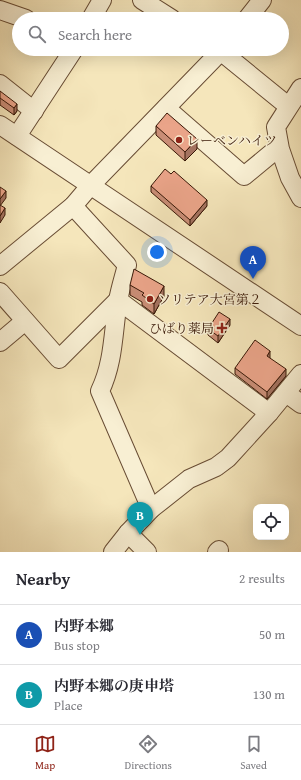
<!DOCTYPE html>
<html lang="en">
<head>
<meta charset="utf-8">
<style>
	body { margin:0; font-family:"Gentium Book Plus","Noto Serif JP",serif; background:#f7f7f7; color:#2b2b33 }
	.controls { position:absolute; right:12px; bottom:12px; display:grid; overflow:hidden; border-radius:8px; box-shadow:0 4px 16px #0002 }
	.controls button { width:36px; height:36px; display:grid; place-items:center; padding:0; border:0; border-bottom:1px solid #e1e1e2; background:#fff; color:#2b2b33; font:20px sans-serif }
	.you { position:absolute; left:157px; top:252px; width:14px; height:14px; margin:-10px; border:3px solid #fff; border-radius:50%; background:#1a73e8; box-shadow:0 0 0 6px #1a73e833 }
	.badge { display:grid; place-items:center; width:26px; height:26px; border-radius:50%; background:#8f2418; color:#fff; font-size:13px; font-weight:700 }
	.pin { position:absolute; translate:-50% -33px; filter:drop-shadow(0 1px 2px #0008) }
	.pin::after { content:''; position:absolute; top:21px; width:14px; height:12px; background:inherit; clip-path:polygon(0 0,100% 0,50% 100%) }
	.list { margin:0; padding:0; list-style:none }
	h2 { display:flex; justify-content:space-between; align-items:center; height:52px; margin:0; padding:0 16px; font-size:17px }
	h2 small { font-size:13px; font-weight:400; color:#7c7c81 }
	.list li { display:grid; grid-template-columns:26px 1fr auto; gap:12px; align-items:center; box-sizing:border-box; height:60px; padding:0 16px; border-top:1px solid #e1e1e2 }
	.list b { display:block; font-size:15px; white-space:nowrap }
	.list p { margin:0; font-size:13px; white-space:nowrap; color:#7c7c81 }
	.list em { font-size:13px; font-style:normal; color:#7c7c81 }
	.icon { flex:none; width:22px; height:22px; fill:none; stroke:currentColor; stroke-width:2; stroke-linecap:round; stroke-linejoin:round }
	.map { position:relative; flex:none; width:301px; height:552px; overflow:hidden }
	.search { position:absolute; background:#fff; box-shadow:0 4px 16px #0002; left:12px; right:12px; top:12px; height:44px; display:flex; align-items:center; gap:10px; box-sizing:border-box; padding:0 14px; border-radius:22px; color:#7c7c81; font-size:15px }
	.sheet { height:172px; background:#fff }
	nav { display:flex; justify-content:space-around; align-items:center; box-sizing:border-box; height:56px; border-top:1px solid #e1e1e2; background:#fff; font-size:11px; color:#7c7c81 }
	nav a { display:grid; justify-items:center; gap:2px }
	nav .on { color:#8f2418 }
	.map>svg:first-child { display:block }
</style>
</head>
<body>
<div class="map">
<svg width="301" height="552" viewBox="0 0 301 552">
	<rect width="100%" height="100%" fill="#f5e6bb"/>
	<filter id="stains"><feTurbulence type="fractalNoise" baseFrequency=".005" numOctaves="4"/><feColorMatrix values="0 0 0 0 .2 0 0 0 0 .09 0 0 0 0 .02 0 0 0 .5 -.17"/></filter>
	<radialGradient id="worn" r=".72"><stop offset=".6" stop-color="#630" stop-opacity="0"/><stop offset="1" stop-color="#630" stop-opacity=".3"/></radialGradient>
	<g fill="none" stroke-linecap="round" stroke-linejoin="round">
		<!-- minor casing -->
		<g stroke="#684c34" stroke-width="20">
			<g id="minor">
				<polyline points="142,0 172,19"/>
				<polyline points="0,10 26,19"/>
				<polyline points="91,19 102,0"/>
				<polyline points="247,19 262,0"/>
				<polyline points="218,49 288,106"/>
				<polyline points="0,84 34,111"/>
				<polyline points="301,88 276,127 280,149 290,178 301,198"/>
				<polyline points="166,108 244,176 273,152"/>
				<polyline points="0,125 301,326"/>
				<polyline points="17,136 74,49"/>
				<path d="M73,206L127,265C124,277 120,289 118,301C113,331 114,362 100,391L151,509"/>
				<polyline points="0,266 73,206 90,186 223,49"/>
				<polyline points="0,292 59,359 118,300"/>
				<polyline points="118,300 269,413"/>
				<polyline points="0,342 25,321"/>
				<polyline points="286,393 301,404"/>
				<polyline points="128,533 147,552"/>
				<polyline points="113,552 128,533 151,509 189,479 216,467 228,458 269,413 301,374"/>
				<polyline points="217,552 219,550"/>
			</g>
		</g>
		<!-- minor -->
		<use href="#minor" stroke="#f8efd3" stroke-width="18"/>
	</g>
	<!-- wall -->
	<g fill="#c98d76" stroke="#391807">
		<polygon points="0,91 17,111 14,115 0,105"/>
		<polygon points="156,126 197,149 185,161 156,135"/>
		<polygon points="151,186 207,206 190,226 151,192"/>
		<polygon points="130,285 164,296 154,314 142,305 142,302 130,295"/>
		<polygon points="230,325 218,343 208,335 208,329"/>
		<polygon points="270,358 286,376 267,399 235,374 235,368"/>
	</g>
	<!-- shaded-wall -->
	<g fill="#a47360" stroke="#391807">
		<polygon points="17,104 17,111 14,115 14,108"/>
		<polygon points="197,139 197,149 185,161 185,152"/>
		<polygon points="6,191 6,198 0,206 0,199"/>
		<polygon points="207,200 207,206 190,226 190,220"/>
		<polygon points="5,208 5,215 0,223 0,216"/>
		<polygon points="164,286 164,296 154,314 154,304"/>
		<polygon points="230,319 230,325 218,343 218,336"/>
		<polygon points="270,351 270,358 267,362 267,356"/>
		<polygon points="286,369 286,376 267,399 267,392"/>
	</g>
	<!-- building -->
	<g fill="#eaa489" stroke="#391807">
		<polygon points="0,91 17,104 14,108 0,98"/>
		<polygon points="167,113 197,139 185,152 156,126"/>
		<polygon points="165,169 171,174 174,171 207,200 190,220 151,186"/>
		<polygon points="0,187 6,191 0,199"/>
		<polygon points="0,205 5,208 0,216"/>
		<polygon points="134,269 164,286 154,304 142,295 144,293 130,285"/>
		<polygon points="219,312 230,319 218,336 208,329"/>
		<polygon points="255,340 270,351 267,356 286,369 267,392 235,368"/>
	</g>
	<!-- markers -->
	<g fill="#8f2418" stroke="#f8efd3" stroke-width="1.5">
		<circle cx="179" cy="140" r="4"/>
		<circle cx="150" cy="299" r="4"/>
		<path d="M220 322h4v4h4v4h-4v4h-4v-4h-4v-4h4z"/>
	</g>
	<g text-anchor="middle" stroke-width="3" stroke-linejoin="round" paint-order="stroke">
		<!-- poi labels -->
		<g font-size="13" fill="#391807" stroke="#f8efd3" text-anchor="start">
			<text x="187" y="145">レーベンハイツ</text>
			<text x="158" y="304">ソリテア大宮第２</text>
			<text x="214" y="333" text-anchor="end">ひばり薬局</text>
		</g>
	</g>
	<rect width="100%" height="100%" filter="url(#stains)"/>
	<rect width="100%" height="100%" fill="url(#worn)"/>
</svg>
<div class="controls">
<button><svg class="icon" aria-label="locate" viewBox="0 0 24 24"><circle cx="12" cy="12" r="6"/><path d="M12 2v4M12 18v4M2 12h4M18 12h4"/></svg></button>
</div>
<div class="you"></div>
<div class="pin badge" style="left:253px;top:279px;background:#1a4fb4">A</div>
<div class="pin badge" style="left:140px;top:535px;background:#0f9aa8">B</div>
<div class="search"><svg class="icon" aria-label="search" viewBox="0 0 24 24"><circle cx="10" cy="10" r="6"/><path d="M15 15l6 6"/></svg>Search here</div>
</div>
<section class="sheet">
<h2>Nearby<small>2 results</small></h2>
<ul class="list">
<li><span class="badge" style="background:#1a4fb4">A</span><div><b>内野本郷</b><p>Bus stop</p></div><em>50 m</em></li>
<li><span class="badge" style="background:#0f9aa8">B</span><div><b>内野本郷の庚申塔</b><p>Place</p></div><em>130 m</em></li>
</ul>
</section>
<nav>
<a class="on"><svg class="icon" aria-label="map" viewBox="0 0 24 24"><path d="M3 6l6-2 6 2 6-2v14l-6 2-6-2-6 2zM9 4v14M15 6v14"/></svg>Map</a>
<a><svg class="icon" aria-label="directions" viewBox="0 0 24 24"><path d="M12 3l9 9-9 9-9-9zM9 14v-3h6M13 9l2 2-2 2"/></svg>Directions</a>
<a><svg class="icon" aria-label="saved" viewBox="0 0 24 24"><path d="M7 4h10v16l-5-4-5 4z"/></svg>Saved</a>
</nav>
</body>
</html>
